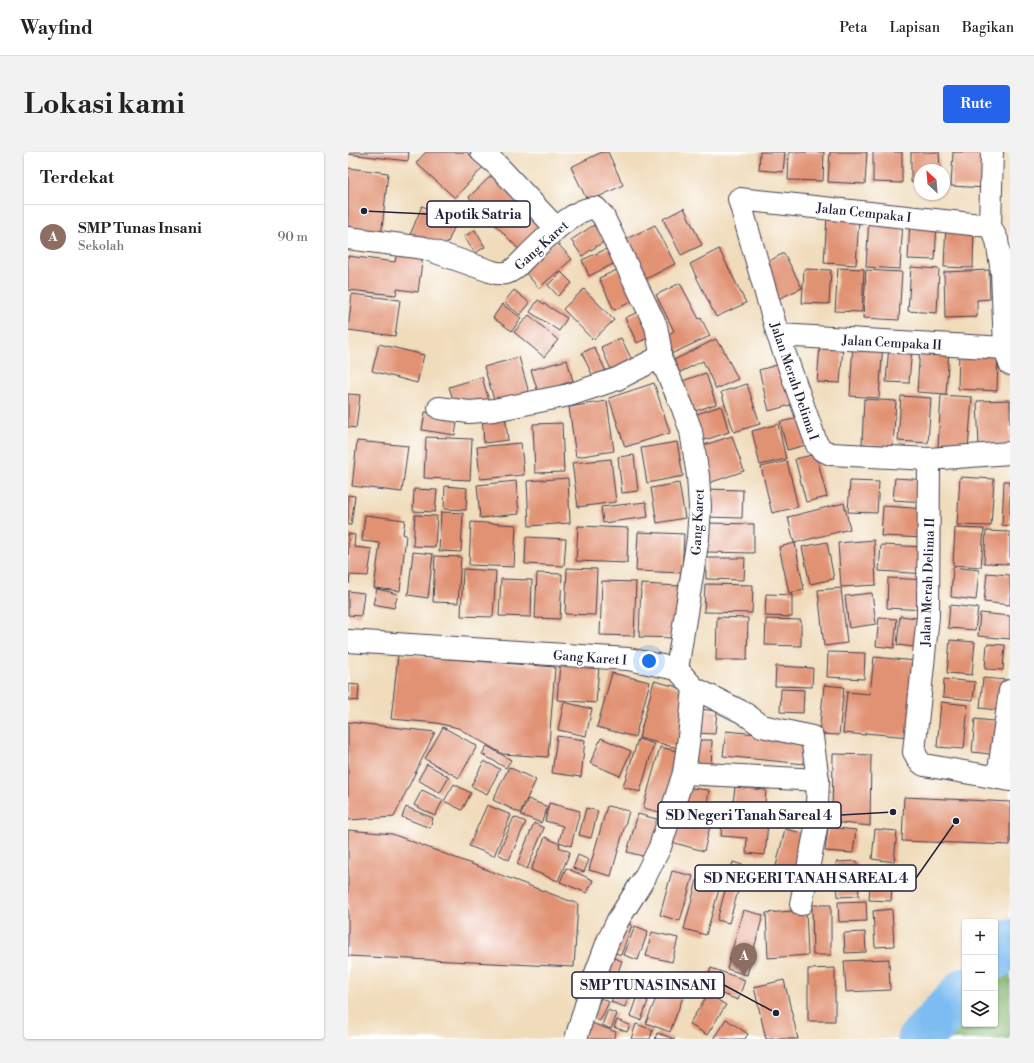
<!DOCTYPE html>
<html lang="id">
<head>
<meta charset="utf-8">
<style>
	body { margin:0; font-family:"Libre Bodoni",serif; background:#f2f2f2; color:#222 }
	.controls { position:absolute; right:12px; bottom:12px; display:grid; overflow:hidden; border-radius:4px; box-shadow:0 1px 3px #0004 }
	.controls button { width:36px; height:36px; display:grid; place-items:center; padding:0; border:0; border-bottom:1px solid #e0e0e0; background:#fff; color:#222; font:20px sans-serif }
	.compass { position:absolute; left:566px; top:12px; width:36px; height:36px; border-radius:50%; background:#fff; box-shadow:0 1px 3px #0004; rotate:334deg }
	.you { position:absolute; left:301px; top:509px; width:14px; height:14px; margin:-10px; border:3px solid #fff; border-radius:50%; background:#1a73e8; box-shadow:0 0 0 6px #1a73e833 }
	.badge { display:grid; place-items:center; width:26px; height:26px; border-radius:50%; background:#2563eb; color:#fff; font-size:13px; font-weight:700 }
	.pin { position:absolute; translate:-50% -33px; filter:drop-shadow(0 1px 2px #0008) }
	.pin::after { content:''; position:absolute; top:21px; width:14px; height:12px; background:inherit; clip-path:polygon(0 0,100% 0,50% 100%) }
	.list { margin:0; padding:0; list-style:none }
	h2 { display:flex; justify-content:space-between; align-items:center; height:52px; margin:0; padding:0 16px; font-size:17px }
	h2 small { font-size:13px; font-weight:400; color:#767676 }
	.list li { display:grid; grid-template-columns:26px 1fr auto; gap:12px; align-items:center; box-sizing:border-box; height:64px; padding:0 16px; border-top:1px solid #e0e0e0 }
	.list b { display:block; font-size:15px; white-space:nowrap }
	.list p { margin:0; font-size:13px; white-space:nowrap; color:#767676 }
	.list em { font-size:13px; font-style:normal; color:#767676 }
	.icon { flex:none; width:22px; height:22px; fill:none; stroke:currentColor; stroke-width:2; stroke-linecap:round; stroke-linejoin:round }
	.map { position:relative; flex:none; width:662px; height:887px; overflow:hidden; border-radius:4px }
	header { display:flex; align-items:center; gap:24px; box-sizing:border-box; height:56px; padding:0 20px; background:#fff; border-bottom:1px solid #e0e0e0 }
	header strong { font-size:19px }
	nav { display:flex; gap:22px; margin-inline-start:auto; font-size:14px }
	.intro { display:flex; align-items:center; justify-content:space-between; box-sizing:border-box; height:96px; padding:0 24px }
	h1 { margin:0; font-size:28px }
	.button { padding:10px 18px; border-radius:4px; background:#2563eb; color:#fff; font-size:14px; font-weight:700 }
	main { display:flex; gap:24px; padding:0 24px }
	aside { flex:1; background:#fff; border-radius:4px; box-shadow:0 1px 3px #0004 }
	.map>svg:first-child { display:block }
</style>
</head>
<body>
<header>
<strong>Wayfind</strong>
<nav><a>Peta</a><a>Lapisan</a><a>Bagikan</a></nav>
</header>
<div class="intro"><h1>Lokasi kami</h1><a class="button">Rute</a></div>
<main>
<aside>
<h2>Terdekat<small></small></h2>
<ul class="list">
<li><span class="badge" style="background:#8d6e63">A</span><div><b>SMP Tunas Insani</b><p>Sekolah</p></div><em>90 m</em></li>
</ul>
</aside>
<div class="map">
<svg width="662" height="887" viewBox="0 0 662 887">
	<rect width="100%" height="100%" fill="#fff"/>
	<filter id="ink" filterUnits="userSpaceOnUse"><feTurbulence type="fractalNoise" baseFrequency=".025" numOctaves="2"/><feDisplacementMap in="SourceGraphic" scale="8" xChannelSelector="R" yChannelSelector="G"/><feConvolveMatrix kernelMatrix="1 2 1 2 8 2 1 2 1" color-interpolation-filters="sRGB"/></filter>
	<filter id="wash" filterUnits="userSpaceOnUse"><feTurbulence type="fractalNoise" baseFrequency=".012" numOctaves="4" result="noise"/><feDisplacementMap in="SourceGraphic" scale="16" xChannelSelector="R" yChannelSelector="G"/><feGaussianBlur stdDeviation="0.9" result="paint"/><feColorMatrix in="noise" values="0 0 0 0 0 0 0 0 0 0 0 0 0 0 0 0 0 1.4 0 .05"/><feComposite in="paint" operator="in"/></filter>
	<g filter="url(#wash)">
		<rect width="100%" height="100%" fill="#f0dcbb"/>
		<!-- forest -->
		<polygon fill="#80b068" stroke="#516952" points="662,789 662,887 572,887 617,838 617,872 647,872 647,805"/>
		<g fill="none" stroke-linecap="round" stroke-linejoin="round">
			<!-- river -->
			<g stroke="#7bbcf0" stroke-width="45">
				<polyline points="647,805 662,789"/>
				<polyline points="572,887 617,838"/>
			</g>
		</g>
		<g id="blocks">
			<!-- building -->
			<g fill="#e19273">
				<polygon points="0,0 61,0 60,9 0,2"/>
				<polygon points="78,0 119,0 135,15 107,46 68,11"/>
				<polygon points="254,0 260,0 275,33 240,50 223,15"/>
				<polygon points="412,0 437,0 435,20 411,18"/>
				<polygon points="441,0 476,0 475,29 440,28"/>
				<polygon points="482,0 519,0 517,32 480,30"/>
				<polygon points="525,0 554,0 554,31 525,30"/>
				<polygon points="563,0 591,0 592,18 572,18 572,30 563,30"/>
				<polygon points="605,0 641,0 639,36 603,34"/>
				<polygon points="0,16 40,21 33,86 0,82"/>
				<polygon points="146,21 202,79 176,103 121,45"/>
				<polygon points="74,54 109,69 97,97 62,83"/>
				<polygon points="336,56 354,93 333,103 315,67"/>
				<polygon points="479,65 511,67 508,113 476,111"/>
				<polygon points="521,66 555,68 552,117 518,115"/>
				<polygon points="562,69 589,70 587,108 560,107"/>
				<polygon points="598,72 626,73 625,116 596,115"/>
				<polygon points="246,73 257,89 234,104 223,88"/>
				<polygon points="307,73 327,112 296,128 276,88"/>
				<polygon points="127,78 137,95 127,101 116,85"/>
				<polygon points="207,89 224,107 191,136 175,118"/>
				<polygon points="263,95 269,110 241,124 234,108"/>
				<polygon points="371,97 398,151 368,165 342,112"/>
				<polygon points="49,100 75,103 70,140 49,137 48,143 0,138 0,104 47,110"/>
				<polygon points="436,101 454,136 430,147 414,113"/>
				<polygon points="563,115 591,117 589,161 560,159"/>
				<polygon points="490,116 516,117 514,160 487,159"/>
				<polygon points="271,117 287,148 266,158 251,126"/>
				<polygon points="456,117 483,118 481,152 454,151"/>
				<polygon points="518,118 554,120 551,168 515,166"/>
				<polygon points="641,118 642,147 629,148 629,165 597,166 596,120"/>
				<polygon points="213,120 224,131 210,144 200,133"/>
				<polygon points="332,131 351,167 353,166 362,184 323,202 315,185 326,179 308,143"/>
				<polygon points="236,137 266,168 245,188 215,157"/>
				<polygon points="166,138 182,151 172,163 156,150"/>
				<polygon points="4,142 52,148 47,184 0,178"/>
				<polygon points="190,148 219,166 211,179 182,160"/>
				<polygon points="154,152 173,166 164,179 145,166"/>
				<polygon points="292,159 304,184 289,191 277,166"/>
				<polygon points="181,163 210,188 196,205 166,180"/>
				<polygon points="273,186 286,212 265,222 253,195"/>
				<polygon points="368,187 372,194 373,193 390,227 368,237 355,209 326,223 320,211"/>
				<polygon points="505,190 535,192 531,246 502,244"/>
				<polygon points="31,192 76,203 69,231 24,219"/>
				<polygon points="472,193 495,195 492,231 469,230"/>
				<polygon points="541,193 564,195 561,231 538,230"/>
				<polygon points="246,195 260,223 247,229 234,201"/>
				<polygon points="572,195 601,197 598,242 569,240"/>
				<polygon points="611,198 650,200 649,239 610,237"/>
				<polygon points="171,205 181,241 147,251 136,215"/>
				<polygon points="219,208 225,229 190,240 183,218"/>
				<polygon points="436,211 446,252 421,259 411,218"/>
				<polygon points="358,221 368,252 341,261 331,230"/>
				<polygon points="134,225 142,252 107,254 101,235"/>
				<polygon points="306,231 322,281 277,295 261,246"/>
				<polygon points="399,232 412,272 386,280 373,240"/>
				<polygon points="0,242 12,243 8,276 0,275"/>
				<polygon points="593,243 624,245 620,298 590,295"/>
				<polygon points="553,244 583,246 580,291 550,289"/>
				<polygon points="516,247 548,249 545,294 514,292"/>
				<polygon points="662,248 662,294 631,295 629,249"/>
				<polygon points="259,249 266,299 228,305 221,255"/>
				<polygon points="373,254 381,280 348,291 340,265"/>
				<polygon points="77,260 110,265 107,283 74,278"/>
				<polygon points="157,262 160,288 136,291 134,265"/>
				<polygon points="455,265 462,292 439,298 432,270"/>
				<polygon points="214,271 216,320 187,321 185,272"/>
				<polygon points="430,272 438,307 412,313 404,279"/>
				<polygon points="384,284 396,319 358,332 347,296"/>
				<polygon points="78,285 124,287 122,328 76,326"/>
				<polygon points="9,289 60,294 54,340 4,334"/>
				<polygon points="329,290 335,324 299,331 293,296"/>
				<polygon points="173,291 176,323 132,327 129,295"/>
				<polygon points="468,302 479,345 458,350 447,307"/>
				<polygon points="286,303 290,339 274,341 270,305"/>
				<polygon points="263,307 268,350 230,355 224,311"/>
				<polygon points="439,309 450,355 424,361 413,315"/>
				<polygon points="612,325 646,327 643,374 609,373"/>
				<polygon points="220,326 222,371 181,374 179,329"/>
				<polygon points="547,326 580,328 578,350 545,348"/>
				<polygon points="168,329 171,362 132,366 129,333"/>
				<polygon points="502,329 531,330 529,361 500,360"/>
				<polygon points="656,329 662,329 662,374 654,373"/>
				<polygon points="331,331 337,366 309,371 303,336"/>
				<polygon points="97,334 119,336 118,358 96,357"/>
				<polygon points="66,337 89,338 87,360 65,359"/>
				<polygon points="357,337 395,338 394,366 356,365"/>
				<polygon points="0,343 7,344 3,373 0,373"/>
				<polygon points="298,350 300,365 255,371 253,355"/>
				<polygon points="496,351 502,377 446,391 440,365"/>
				<polygon points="535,354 579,357 577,386 533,384"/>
				<polygon points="93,360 115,361 113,400 91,399"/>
				<polygon points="17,363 57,368 55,382 58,383 52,439 26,436 32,391 14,389"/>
				<polygon points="67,363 89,364 87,395 65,394"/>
				<polygon points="123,370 168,373 166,415 121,413"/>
				<polygon points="359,371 406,372 406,401 358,400"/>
				<polygon points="230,374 280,376 279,411 228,409"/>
				<polygon points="607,376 636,377 633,415 605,413"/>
				<polygon points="638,379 662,380 662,412 636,411"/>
				<polygon points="290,380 336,382 334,421 288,419"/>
				<polygon points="0,382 7,383 6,395 24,397 20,424 2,423 1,432"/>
				<polygon points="178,385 218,387 216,414 177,412"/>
				<polygon points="526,388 528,433 493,435 490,391"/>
				<polygon points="479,390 486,427 462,432 454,395"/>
				<polygon points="447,391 456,438 441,441 431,395"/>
				<polygon points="533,393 580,395 579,422 531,419"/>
				<polygon points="65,400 85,402 80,446 60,443"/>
				<polygon points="87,404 113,405 110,451 85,450"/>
				<polygon points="358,406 397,406 396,428 358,427"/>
				<polygon points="605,415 631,418 628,448 603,445"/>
				<polygon points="219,416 249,417 247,463 217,462"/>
				<polygon points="115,417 148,419 145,465 113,464"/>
				<polygon points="189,421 214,422 212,467 187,466"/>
				<polygon points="639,421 662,423 662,453 636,450"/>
				<polygon points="540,426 579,428 577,458 539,456"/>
				<polygon points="153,427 184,428 183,465 151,464"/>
				<polygon points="254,429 288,430 286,484 252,483"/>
				<polygon points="293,432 332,434 329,486 291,485"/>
				<polygon points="357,432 405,433 404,461 356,460"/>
				<polygon points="493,436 499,491 476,494 470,438"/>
				<polygon points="29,437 50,442 46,456 25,452"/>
				<polygon points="0,439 16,441 13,464 0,463"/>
				<polygon points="524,441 528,472 501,476 497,444"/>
				<polygon points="418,442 444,443 444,465 417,464"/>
				<polygon points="602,453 630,456 627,478 600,476"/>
				<polygon points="632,461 662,464 662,487 630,484"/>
				<polygon points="552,464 578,467 575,496 549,493"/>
				<polygon points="369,465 400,466 399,508 368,508"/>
				<polygon points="531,466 549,467 546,496 528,494"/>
				<polygon points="418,467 453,468 453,494 417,493"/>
				<polygon points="602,488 627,490 624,523 599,521"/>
				<polygon points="639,492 657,493 655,518 637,517"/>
				<polygon points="480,500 517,501 516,527 479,525"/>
				<polygon points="50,503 207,515 200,605 155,602 110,576 89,571 43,567"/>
				<polygon points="526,505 568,509 561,585 517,581 517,583 495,581 499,540 522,542"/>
				<polygon points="212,512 251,515 248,551 209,548"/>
				<polygon points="428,514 465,516 464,535 427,534"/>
				<polygon points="264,521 302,530 287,585 249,575"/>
				<polygon points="635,526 659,528 656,559 632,556"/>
				<polygon points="596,527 627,530 625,548 595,545"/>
				<polygon points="306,529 345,539 330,596 291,586"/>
				<polygon points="0,532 11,533 10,549 0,548"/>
				<polygon points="476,533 496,535 491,583 471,582"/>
				<polygon points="433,537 456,538 455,561 432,560"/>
				<polygon points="216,550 244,557 238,584 210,578"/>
				<polygon points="593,550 620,553 616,597 589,595"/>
				<polygon points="351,557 369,559 367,582 348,581"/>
				<polygon points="627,567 654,570 650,603 624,600"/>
				<polygon points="0,570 87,580 46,665 0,668"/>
				<polygon points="95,575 129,594 111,626 77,607"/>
				<polygon points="378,579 460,587 457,612 375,604"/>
				<polygon points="209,584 237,588 233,625 204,621"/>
				<polygon points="253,586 283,599 272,624 242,611"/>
				<polygon points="290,587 306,592 292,640 275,635"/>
				<polygon points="346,588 364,588 363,619 344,618"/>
				<polygon points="139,594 163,608 158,616 134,602"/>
				<polygon points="312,595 333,600 316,661 295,656"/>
				<polygon points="485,602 523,603 522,674 484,670"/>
				<polygon points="136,609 152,617 139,642 123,634"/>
				<polygon points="79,612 101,625 92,641 70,628"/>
				<polygon points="161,615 188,628 172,661 145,648"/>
				<polygon points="106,632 123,641 114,658 96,649"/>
				<polygon points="335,635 361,638 358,659 332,655"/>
				<polygon points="387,635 418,638 416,662 384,659"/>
				<polygon points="74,638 95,648 87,664 66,653"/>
				<polygon points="556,645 662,650 662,693 554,689"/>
				<polygon points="180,647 200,655 193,671 173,663"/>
				<polygon points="201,651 232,659 223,694 211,690 215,674 197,669"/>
				<polygon points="139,653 163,663 146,704 121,694"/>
				<polygon points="259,654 281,659 263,724 241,718"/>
				<polygon points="58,655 85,666 82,676 54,665"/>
				<polygon points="238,656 250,659 243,686 231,683"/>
				<polygon points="290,662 312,668 302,706 279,700"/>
				<polygon points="166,665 178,670 161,708 150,702"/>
				<polygon points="329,665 362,674 356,699 323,690"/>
				<polygon points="374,667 420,671 417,703 398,701 399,686 373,684"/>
				<polygon points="186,671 196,676 179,717 169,712"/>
				<polygon points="480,675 508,678 505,701 477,699"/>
				<polygon points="437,677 459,682 449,723 427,718"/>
				<polygon points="527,677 549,679 546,710 524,707"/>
				<polygon points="0,678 44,682 230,752 226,815 0,804"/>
				<polygon points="197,685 212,692 211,695 222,700 210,729 183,718"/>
				<polygon points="230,703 241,708 236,720 225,716"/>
				<polygon points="509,709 511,744 490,745 488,710"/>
				<polygon points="385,710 397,714 381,771 369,768"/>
				<polygon points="218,716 245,728 239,741 212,730"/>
				<polygon points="523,718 545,719 543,749 521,748"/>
				<polygon points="324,719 345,724 332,769 312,763"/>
				<polygon points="349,728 372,734 358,783 336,777"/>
				<polygon points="518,749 519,769 491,770 490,750"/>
				<polygon points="464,753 483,753 483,803 465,803"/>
				<polygon points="544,757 546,794 527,795 525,759"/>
				<polygon points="395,758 415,763 399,823 379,817"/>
				<polygon points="458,758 460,803 420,806 418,761"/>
				<polygon points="270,768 284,773 273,803 260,798"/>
				<polygon points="287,774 300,779 290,808 276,803"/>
				<polygon points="304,780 330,786 324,810 298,804"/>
				<polygon points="517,780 518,800 497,801 496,781"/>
				<polygon points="260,804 274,809 267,828 252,823"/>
				<polygon points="541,807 542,838 498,840 496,809"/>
				<polygon points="363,816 397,828 390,848 356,835"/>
				<polygon points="487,816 487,869 460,869 460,817"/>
				<polygon points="272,826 286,831 277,855 263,850"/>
				<polygon points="436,828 450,887 418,887 406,835"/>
				<polygon points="312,836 335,845 322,880 298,871"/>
				<polygon points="360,842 378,853 359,883 341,872"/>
				<polygon points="289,844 300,849 293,868 282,864"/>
				<polygon points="253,846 261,850 252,869 244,865"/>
				<polygon points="260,858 269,862 263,877 254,873"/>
				<polygon points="378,867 400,882 397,887 365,887"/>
				<polygon points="269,868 282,873 279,880 266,875"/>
				<polygon points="238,869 268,880 265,887 231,887"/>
				<polygon points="288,872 305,878 302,887 283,887"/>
				<polygon points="309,881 327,887 307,887"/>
			</g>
		</g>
	</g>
	<g filter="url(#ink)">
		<use href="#blocks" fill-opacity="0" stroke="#413e4e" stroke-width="1"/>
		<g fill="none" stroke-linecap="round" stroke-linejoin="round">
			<!-- minor casing -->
			<g stroke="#413e4e" stroke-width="24">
				<g id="minor">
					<polyline points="134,0 149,13 208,76"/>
					<polyline points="644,0 642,74 649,88 654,120 657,196 662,212"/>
					<polyline points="642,74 391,47 430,183 469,293 474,298 483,302 581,307 662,301"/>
					<path d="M0,86L76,96L142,119C147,121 152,122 158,121C166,119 173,110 179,104C194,90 227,54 248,56L255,64L308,174L312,196V205"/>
					<polyline points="430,183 657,196"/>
					<polyline points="91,256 121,260 146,258 221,243 269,227 312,205 334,254 343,279 350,324 352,355 350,386 329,517"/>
					<polyline points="581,307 580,464 566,600 571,609 576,613 662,628"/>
					<polyline points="0,489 280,507 329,517 346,536 396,561 414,574 464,585 470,628 468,676 453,752"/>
					<polyline points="336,621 470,628"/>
					<polyline points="650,626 662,539"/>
					<polyline points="228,887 245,829 260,789 270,768 297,725 312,695 336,621 341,585 346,536"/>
				</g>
			</g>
			<!-- minor -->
			<use href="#minor" stroke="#fff" stroke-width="22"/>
		</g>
	</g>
	<g text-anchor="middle" stroke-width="4" stroke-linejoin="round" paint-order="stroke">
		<!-- street labels -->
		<g font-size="13" fill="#22223b" stroke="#fff">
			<text transform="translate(516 60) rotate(6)" y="5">Jalan Cempaka I</text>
			<text transform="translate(193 93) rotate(-42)" y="5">Gang Karet</text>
			<text transform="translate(544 190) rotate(3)" y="5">Jalan Cempaka II</text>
			<text transform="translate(447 229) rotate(71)" y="5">Jalan Merah Delima I</text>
			<text transform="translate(349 370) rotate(-87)" y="5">Gang Karet</text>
			<text transform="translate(579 430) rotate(-88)" y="5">Jalan Merah Delima II</text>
			<text transform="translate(242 505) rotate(4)" y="5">Gang Karet I</text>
		</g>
	</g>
	<!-- callouts -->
	<path fill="none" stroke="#22223b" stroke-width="1.5" d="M16 59L79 62M545 660L493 663M608 669L568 726M428 861L376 833"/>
	<g fill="#22223b" stroke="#fff" stroke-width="1.5">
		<circle cx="16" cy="59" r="4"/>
		<circle cx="545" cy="660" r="4"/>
		<circle cx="608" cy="669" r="4"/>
		<circle cx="428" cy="861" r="4"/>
	</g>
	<g fill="#fff" stroke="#22223b" stroke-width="1.5">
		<rect x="79" y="49" width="103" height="26" rx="4"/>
		<rect x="310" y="650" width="183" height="26" rx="4"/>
		<rect x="347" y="713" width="221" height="26" rx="4"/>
		<rect x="224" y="820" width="152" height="26" rx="4"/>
	</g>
	<g font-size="14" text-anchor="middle" font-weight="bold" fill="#22223b">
		<text x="130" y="67">Apotik Satria</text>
		<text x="401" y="668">SD Negeri Tanah Sareal 4</text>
		<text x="458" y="731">SD NEGERI TANAH SAREAL 4</text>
		<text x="300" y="838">SMP TUNAS INSANI</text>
	</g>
</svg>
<div class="controls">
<button>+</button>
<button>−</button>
<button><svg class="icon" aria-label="layers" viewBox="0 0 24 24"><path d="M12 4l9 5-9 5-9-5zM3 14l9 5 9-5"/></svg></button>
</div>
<svg class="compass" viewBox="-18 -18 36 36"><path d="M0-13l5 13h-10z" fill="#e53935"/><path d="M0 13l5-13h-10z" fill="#767676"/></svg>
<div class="you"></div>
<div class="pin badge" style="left:396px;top:824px;background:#8d6e63">A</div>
</div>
</main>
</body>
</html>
